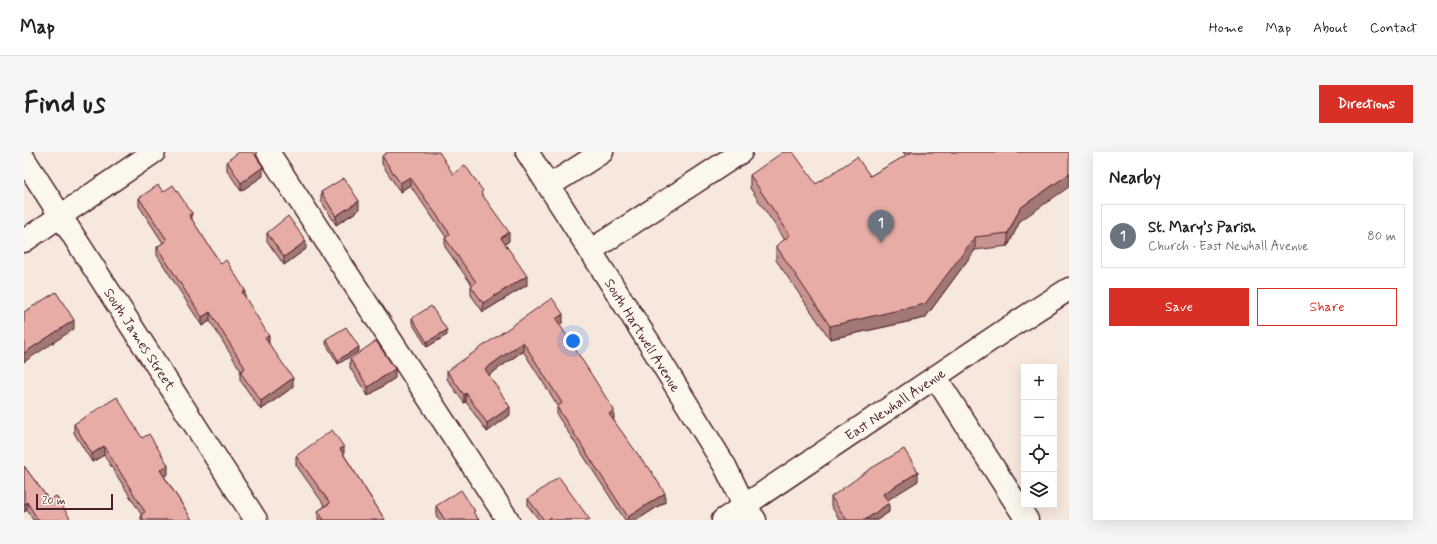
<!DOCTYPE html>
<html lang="en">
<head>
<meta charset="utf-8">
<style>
	body { margin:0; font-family:Mynerve,sans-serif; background:#f6f6f6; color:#202124 }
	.controls { position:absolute; right:12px; bottom:12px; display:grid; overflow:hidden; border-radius:0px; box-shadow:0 4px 16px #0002 }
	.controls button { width:36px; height:36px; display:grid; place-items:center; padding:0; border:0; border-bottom:1px solid #e0e0e0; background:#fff; color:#202124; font:20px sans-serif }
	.scale { position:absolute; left:12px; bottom:10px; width:77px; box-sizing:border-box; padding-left:4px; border:2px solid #4a1f2b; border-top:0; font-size:11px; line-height:14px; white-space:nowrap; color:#4a1f2b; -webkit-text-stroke:3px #fbf7ec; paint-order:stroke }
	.you { position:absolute; left:549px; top:189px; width:14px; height:14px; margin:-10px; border:3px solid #fff; border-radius:50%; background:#1a73e8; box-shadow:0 0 0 6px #1a73e833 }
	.badge { display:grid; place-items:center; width:26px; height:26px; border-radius:50%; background:#d93025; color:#fff; font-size:13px; font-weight:700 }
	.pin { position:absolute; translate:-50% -33px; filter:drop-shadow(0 1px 2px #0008) }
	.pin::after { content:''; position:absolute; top:21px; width:14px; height:12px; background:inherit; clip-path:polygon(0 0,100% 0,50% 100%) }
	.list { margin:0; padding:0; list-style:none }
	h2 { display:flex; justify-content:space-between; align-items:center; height:52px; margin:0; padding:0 16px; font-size:17px }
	h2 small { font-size:13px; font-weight:400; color:#757577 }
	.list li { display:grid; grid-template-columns:26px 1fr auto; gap:12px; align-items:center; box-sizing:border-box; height:64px; margin:0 8px 8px; padding:0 8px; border:1px solid #e0e0e0; border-radius:0px }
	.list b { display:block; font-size:15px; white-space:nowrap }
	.list p { margin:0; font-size:13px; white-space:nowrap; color:#757577 }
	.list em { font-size:13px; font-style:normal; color:#757577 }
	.actions { display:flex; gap:8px; padding:12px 16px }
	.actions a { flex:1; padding:9px 0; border:1px solid #d93025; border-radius:0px; text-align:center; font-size:14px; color:#d93025 }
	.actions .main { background:#d93025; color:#fff }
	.icon { flex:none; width:22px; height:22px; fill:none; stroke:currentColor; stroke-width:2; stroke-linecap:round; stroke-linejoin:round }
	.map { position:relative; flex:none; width:1045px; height:368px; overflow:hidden; border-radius:0px }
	header { display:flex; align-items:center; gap:24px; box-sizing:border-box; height:56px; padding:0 20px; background:#fff; border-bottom:1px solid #e0e0e0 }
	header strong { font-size:19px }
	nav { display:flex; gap:22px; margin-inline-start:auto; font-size:14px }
	.intro { display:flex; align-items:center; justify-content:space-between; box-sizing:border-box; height:96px; padding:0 24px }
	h1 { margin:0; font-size:28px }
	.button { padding:10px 18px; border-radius:0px; background:#d93025; color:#fff; font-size:14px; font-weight:700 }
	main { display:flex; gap:24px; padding:0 24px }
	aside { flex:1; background:#fff; border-radius:0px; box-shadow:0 4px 16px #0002 }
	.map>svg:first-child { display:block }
</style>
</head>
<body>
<header>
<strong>Map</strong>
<nav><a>Home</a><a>Map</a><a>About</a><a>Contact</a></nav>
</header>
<div class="intro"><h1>Find us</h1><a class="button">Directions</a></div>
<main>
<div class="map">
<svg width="1045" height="368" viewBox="0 0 1045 368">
	<rect width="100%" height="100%" fill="#f7e8de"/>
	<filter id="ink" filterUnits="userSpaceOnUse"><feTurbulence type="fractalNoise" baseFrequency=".025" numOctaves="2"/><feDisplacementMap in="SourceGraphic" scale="8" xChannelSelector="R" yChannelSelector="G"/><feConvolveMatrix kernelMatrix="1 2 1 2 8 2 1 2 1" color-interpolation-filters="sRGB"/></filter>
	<g filter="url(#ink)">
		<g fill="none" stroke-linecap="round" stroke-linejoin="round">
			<!-- minor casing -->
			<g stroke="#4a1f2b" stroke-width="25">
				<g id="minor">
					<polyline points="244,0 484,368"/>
					<polyline points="503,0 626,192 701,314 720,353 731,368"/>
					<polyline points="0,7 232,368"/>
					<polyline points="525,34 578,0"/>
					<polyline points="0,89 130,0"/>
					<polyline points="566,99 717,0"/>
					<polyline points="912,226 1003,368"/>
					<polyline points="699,368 981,178 1045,137"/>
				</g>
			</g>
			<!-- minor -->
			<use href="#minor" stroke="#fbf7ec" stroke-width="22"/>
		</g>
		<!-- wall -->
		<g fill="#c7948f" stroke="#4a1f2b">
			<polygon points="879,0 1045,0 996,69 984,94 951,98 901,166 806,187 752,108 752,94 761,88 726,36 726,23 792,32 846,24 882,4"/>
			<polygon points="358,4 429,22 459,44 485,89 481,92 503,133 459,160 447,143 447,134 448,133 421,95 421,86 422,85 386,33 376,40 358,12"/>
			<polygon points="203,9 239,24 217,39 203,18"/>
			<polygon points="139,40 168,68 197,112 221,145 245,192 269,235 237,258 216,228 216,220 217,219 186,169 178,174 133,103 133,95 139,91 115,54 115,46"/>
			<polygon points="297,40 335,58 312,73 297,49"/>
			<polygon points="243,81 282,97 260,113 243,89"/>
			<polygon points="388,166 423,183 403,195 388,171"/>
			<polygon points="539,170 535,173 590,267 589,267 641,350 613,368 601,368 533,263 533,255 534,254 499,199 465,223 486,263 463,280 442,250 440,251 423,227 423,219"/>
			<polygon points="302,187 335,199 314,212 302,192"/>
			<polygon points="326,207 371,226 344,244 326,216"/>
			<polygon points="50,272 118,286 144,322 140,324 168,368 117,368 117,362 80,303 68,310 50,281"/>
			<polygon points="320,303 361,368 294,368 294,359 301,354 272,313 272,304"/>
			<polygon points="0,314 25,348 47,368 9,368 3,358 0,360"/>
			<polygon points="894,329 863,348 865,360 853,368 816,368 807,354 807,345"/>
			<polygon points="504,347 566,368 515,368 504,354"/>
			<polygon points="412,354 451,363 455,368 415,368 412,363"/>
		</g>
		<!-- shaded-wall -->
		<g fill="#a27874" stroke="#4a1f2b">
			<polygon points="239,15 239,24 217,39 217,31"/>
			<polygon points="1045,22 1045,35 996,69 984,94 984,81 996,56"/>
			<polygon points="386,25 386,33 376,40 376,31"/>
			<polygon points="335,49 335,58 312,73 312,64"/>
			<polygon points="168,61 168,70 165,63"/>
			<polygon points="485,80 485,89 477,95 477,86"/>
			<polygon points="951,85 951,98 901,166 806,187 806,174"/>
			<polygon points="282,89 282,97 260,113 260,105"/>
			<polygon points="503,124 503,133 459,160 459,151"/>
			<polygon points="221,138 221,146 218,140"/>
			<polygon points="186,160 186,169 178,174 178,165"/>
			<polygon points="539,162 539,170 532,176 532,167"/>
			<polygon points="50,168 50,177 0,210 0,201"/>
			<polygon points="423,178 423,183 403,195 403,190"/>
			<polygon points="245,184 245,192 241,186"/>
			<polygon points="499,190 499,199 461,226 461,217"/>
			<polygon points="335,195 335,199 314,212 314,208"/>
			<polygon points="371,217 371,226 344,244 344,235"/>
			<polygon points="269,226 269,235 237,258 237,249"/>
			<polygon points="442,241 442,250 440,251 440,243"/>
			<polygon points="486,255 486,263 463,280 463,271"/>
			<polygon points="590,258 590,267 585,270 585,262"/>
			<polygon points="80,294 80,303 68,310 68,302"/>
			<polygon points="320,295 320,303 316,297"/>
			<polygon points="144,313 144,322 136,327 136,318"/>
			<polygon points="894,320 894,329 859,351 859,342"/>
			<polygon points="641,341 641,350 613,368 604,368 604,365"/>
			<polygon points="3,350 3,358 0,360 0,352"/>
			<polygon points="865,351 865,360 853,368 841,368"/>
		</g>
		<!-- building -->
		<g fill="#e7aca6" stroke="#4a1f2b">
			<polygon points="215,0 229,0 239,15 217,31 203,9"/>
			<polygon points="364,0 415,0 429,22 441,13 459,39 457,41 485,80 477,86 503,124 459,151 447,134 452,130 421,86 426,82 386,25 376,31 358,4"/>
			<polygon points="759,0 769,0 792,32 833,5 846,24 888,0 1045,0 1045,22 996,56 984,81 951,85 901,152 806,174 752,94 766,83 726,23"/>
			<polygon points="320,26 335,49 312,64 297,40"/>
			<polygon points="134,33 139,40 149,33 168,61 165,63 197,112 202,108 221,138 218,140 245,184 241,186 269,226 237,249 216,220 221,216 186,160 178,165 133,95 143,88 115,46"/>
			<polygon points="264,64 282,89 260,105 243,81"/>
			<polygon points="32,140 50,168 0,201 0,160"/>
			<polygon points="528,146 539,162 532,167 590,258 585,262 623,315 624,314 641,341 604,365 533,255 538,251 499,190 461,217 486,255 463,271 442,241 440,243 423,219"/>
			<polygon points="407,154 423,178 403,190 388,166"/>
			<polygon points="322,175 335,195 314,208 302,187"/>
			<polygon points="352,189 371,217 344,235 326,207"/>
			<polygon points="93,245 118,286 125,282 144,313 136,318 168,368 120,368 117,363 121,360 80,294 68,302 50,272"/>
			<polygon points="308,278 320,295 316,297 361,368 300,368 294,359 306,351 272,304"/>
			<polygon points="880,297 894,320 859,342 865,351 841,368 823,368 807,345 846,317"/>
			<polygon points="0,314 25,348 32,344 47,368 14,368 3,350 0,352"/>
			<polygon points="535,325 566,368 529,368 527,365 523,368 520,368 504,347"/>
			<polygon points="437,338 451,359 449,360 455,368 421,368 412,354"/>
		</g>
	</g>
	<g text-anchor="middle" stroke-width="3" stroke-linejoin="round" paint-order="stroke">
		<!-- street labels -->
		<g font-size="14" fill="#4a1f2b" stroke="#fbf7ec">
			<text transform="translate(619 183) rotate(58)" y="5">South Hartwell Avenue</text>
			<text transform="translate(116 187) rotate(57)" y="5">South James Street</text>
			<text transform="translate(871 252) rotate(-34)" y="5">East Newhall Avenue</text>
		</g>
	</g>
</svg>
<div class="controls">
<button>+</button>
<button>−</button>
<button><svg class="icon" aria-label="locate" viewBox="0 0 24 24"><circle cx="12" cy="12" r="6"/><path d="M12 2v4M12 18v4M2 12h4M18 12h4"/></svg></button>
<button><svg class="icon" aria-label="layers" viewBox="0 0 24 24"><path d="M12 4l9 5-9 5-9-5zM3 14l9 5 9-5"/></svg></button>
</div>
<div class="scale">20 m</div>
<div class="you"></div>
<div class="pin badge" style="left:857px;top:91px;background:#6b7280">1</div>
</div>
<aside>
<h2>Nearby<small></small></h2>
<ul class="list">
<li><span class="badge" style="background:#6b7280">1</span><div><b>St. Mary’s Parish</b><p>Church · East Newhall Avenue</p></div><em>80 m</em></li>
</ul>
<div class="actions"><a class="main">Save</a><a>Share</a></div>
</aside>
</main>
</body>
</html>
